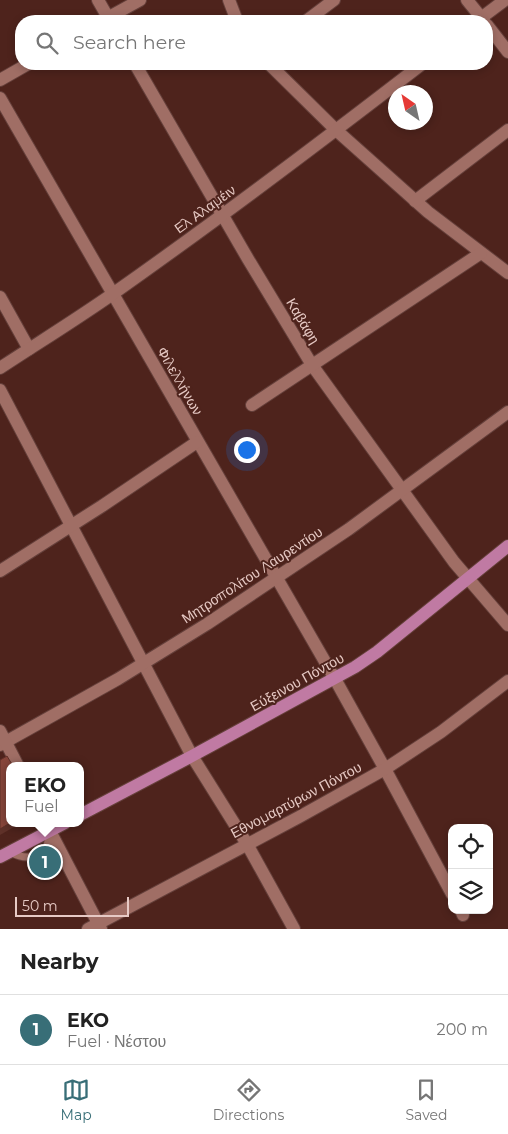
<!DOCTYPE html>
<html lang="en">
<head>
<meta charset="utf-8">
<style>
	body { margin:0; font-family:Montserrat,sans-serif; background:#f6f6f6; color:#222 }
	.controls { position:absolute; right:15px; bottom:15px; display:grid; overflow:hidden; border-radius:10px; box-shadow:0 2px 8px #0003 }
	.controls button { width:45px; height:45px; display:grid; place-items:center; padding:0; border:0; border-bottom:1px solid #e0e0e0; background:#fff; color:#222; font:25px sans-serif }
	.compass { position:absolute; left:388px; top:85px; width:45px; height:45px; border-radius:50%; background:#fff; box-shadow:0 2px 8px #0003; rotate:326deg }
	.scale { position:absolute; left:15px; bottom:12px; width:114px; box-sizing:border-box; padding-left:5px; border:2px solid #e7cac5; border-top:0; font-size:14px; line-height:18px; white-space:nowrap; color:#e7cac5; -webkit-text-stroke:4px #4e231c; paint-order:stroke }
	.you { position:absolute; left:246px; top:449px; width:18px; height:18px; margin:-12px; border:4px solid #fff; border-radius:50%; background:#1a73e8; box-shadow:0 0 0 8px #1a73e833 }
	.badge { display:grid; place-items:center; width:32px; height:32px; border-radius:50%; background:#386e77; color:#fff; font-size:16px; font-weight:700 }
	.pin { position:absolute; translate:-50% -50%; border:2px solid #fff; box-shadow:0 1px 5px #0006 }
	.popup { position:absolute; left:6px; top:762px; width:78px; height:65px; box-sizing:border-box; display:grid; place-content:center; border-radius:10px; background:#fff; filter:drop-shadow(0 1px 4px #0005); font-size:16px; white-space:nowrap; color:#767676 }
	.popup b { font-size:19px; color:#222 }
	.popup::after { content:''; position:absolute; left:50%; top:100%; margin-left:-10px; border:10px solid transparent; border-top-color:#fff }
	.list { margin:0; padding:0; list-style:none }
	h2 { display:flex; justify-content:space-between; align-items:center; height:65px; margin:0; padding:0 20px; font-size:21px }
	h2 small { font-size:16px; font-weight:400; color:#767676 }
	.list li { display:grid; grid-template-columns:32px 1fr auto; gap:15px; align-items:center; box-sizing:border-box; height:70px; padding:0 20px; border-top:1px solid #e0e0e0 }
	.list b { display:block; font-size:19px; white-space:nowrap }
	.list p { margin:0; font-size:16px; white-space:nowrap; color:#767676 }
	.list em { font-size:16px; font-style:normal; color:#767676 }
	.icon { flex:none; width:28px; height:28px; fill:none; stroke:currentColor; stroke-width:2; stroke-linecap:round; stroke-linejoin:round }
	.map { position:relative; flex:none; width:508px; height:929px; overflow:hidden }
	.search { position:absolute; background:#fff; box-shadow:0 2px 8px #0003; left:15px; right:15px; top:15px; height:55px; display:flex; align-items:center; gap:12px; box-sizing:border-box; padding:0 18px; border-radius:20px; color:#767676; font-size:19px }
	.sheet { height:135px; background:#fff }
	nav { display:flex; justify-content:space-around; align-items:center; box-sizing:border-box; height:70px; border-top:1px solid #e0e0e0; background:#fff; font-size:14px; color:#767676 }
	nav a { display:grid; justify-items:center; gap:2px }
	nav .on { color:#386e77 }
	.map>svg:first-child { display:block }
</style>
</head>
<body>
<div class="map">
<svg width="508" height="929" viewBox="0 0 508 929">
	<rect width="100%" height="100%" fill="#4e231c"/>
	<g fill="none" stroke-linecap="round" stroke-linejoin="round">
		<!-- service casing -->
		<g stroke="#65403b" stroke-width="9">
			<path id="service" d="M10,852C26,860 31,858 46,850L50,833"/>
		</g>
		<!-- minor casing -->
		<g stroke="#65403b" stroke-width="14">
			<g id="minor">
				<polyline points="98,0 110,21"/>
				<polyline points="229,0 237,21"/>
				<polyline points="481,18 505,0"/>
				<polyline points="306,21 334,0"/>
				<polyline points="135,64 248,259 312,365 454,562 508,625"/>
				<polyline points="269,64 336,130 428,212 508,273"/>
				<polyline points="0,98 335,679 385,769 452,894"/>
				<polyline points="415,201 508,130"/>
				<polyline points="0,297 29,349"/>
				<polyline points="0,390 192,756 247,844 294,929"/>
				<polyline points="252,405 481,253"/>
				<polyline points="0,571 102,506 197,442"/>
				<polyline points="0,745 118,679 207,624 349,529 508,412"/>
				<polyline points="50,831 101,929"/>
				<polyline points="461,910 463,915"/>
				<polyline points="88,929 299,817 385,769 441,732 508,681"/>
			</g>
		</g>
		<!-- tertiary casing -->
		<g stroke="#65403b" stroke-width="14">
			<g id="tertiary">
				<polyline points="467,0 484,21"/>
				<polyline points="102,21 140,0"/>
				<polyline points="487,25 508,52"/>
				<polyline points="0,80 28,64"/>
				<path d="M0,368C38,343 77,319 114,293C219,219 321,142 422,64"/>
				<polyline points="0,731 18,766"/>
			</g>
		</g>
		<!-- primary casing -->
		<g stroke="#65403b" stroke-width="14">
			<g id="primary">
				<polyline points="80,815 192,756 355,667 377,652 508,546"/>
				<polyline points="0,857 65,823"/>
			</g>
		</g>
		<!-- service -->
		<use href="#service" stroke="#a06e65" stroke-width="7"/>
		<!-- minor -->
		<use href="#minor" stroke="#a06e65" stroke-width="12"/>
		<!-- tertiary -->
		<use href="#tertiary" stroke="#a06e65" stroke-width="12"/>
		<!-- primary -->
		<use href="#primary" stroke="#c07aa3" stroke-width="12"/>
	</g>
	<!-- shaded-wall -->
	<polygon fill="#5f3129" points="10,823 21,823 0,835 0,829"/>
	<!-- building -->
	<polygon fill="#88463b" stroke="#5f3129" points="7,756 13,766 10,766 10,823 0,829 0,760"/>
	<g text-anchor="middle" stroke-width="4" stroke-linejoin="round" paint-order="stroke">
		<!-- street labels -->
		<g font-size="14" fill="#e7cac5" stroke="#4e231c">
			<text transform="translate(205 209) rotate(-36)" y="5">Ελ Αλαμέιν</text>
			<text transform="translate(303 321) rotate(59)" y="5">Καβάφη</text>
			<text transform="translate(180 381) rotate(60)" y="5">Φιλελλήνων</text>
			<text transform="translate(252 575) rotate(-33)" y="5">Μητροπολίτου Λαυρεντίου</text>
			<text transform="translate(297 682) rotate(-29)" y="5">Εύξεινου Πόντου</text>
			<text transform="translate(296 800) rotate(-28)" y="5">Εθνομαρτύρων Πόντου</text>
		</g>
	</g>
</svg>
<div class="controls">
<button><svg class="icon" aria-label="locate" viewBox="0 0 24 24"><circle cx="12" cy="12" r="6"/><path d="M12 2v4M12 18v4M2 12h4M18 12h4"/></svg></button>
<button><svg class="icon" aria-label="layers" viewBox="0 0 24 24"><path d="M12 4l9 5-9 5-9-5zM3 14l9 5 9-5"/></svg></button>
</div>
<svg class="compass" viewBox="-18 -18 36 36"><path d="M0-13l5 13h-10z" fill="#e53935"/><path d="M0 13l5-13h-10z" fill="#767676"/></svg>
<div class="scale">50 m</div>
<div class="you"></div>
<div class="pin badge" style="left:45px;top:862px">1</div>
<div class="popup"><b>EKO</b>Fuel</div>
<div class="search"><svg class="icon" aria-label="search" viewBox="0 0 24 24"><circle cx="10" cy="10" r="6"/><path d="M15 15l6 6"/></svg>Search here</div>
</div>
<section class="sheet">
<h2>Nearby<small></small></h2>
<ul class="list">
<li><span class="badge">1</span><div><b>EKO</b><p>Fuel · Νέστου</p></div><em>200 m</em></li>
</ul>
</section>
<nav>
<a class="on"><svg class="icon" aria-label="map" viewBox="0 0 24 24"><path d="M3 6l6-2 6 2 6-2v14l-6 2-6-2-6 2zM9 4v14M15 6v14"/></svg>Map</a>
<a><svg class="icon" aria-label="directions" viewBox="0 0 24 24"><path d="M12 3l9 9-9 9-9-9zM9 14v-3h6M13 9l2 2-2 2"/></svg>Directions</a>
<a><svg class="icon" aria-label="saved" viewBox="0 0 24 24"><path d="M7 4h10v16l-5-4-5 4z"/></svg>Saved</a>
</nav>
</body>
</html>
